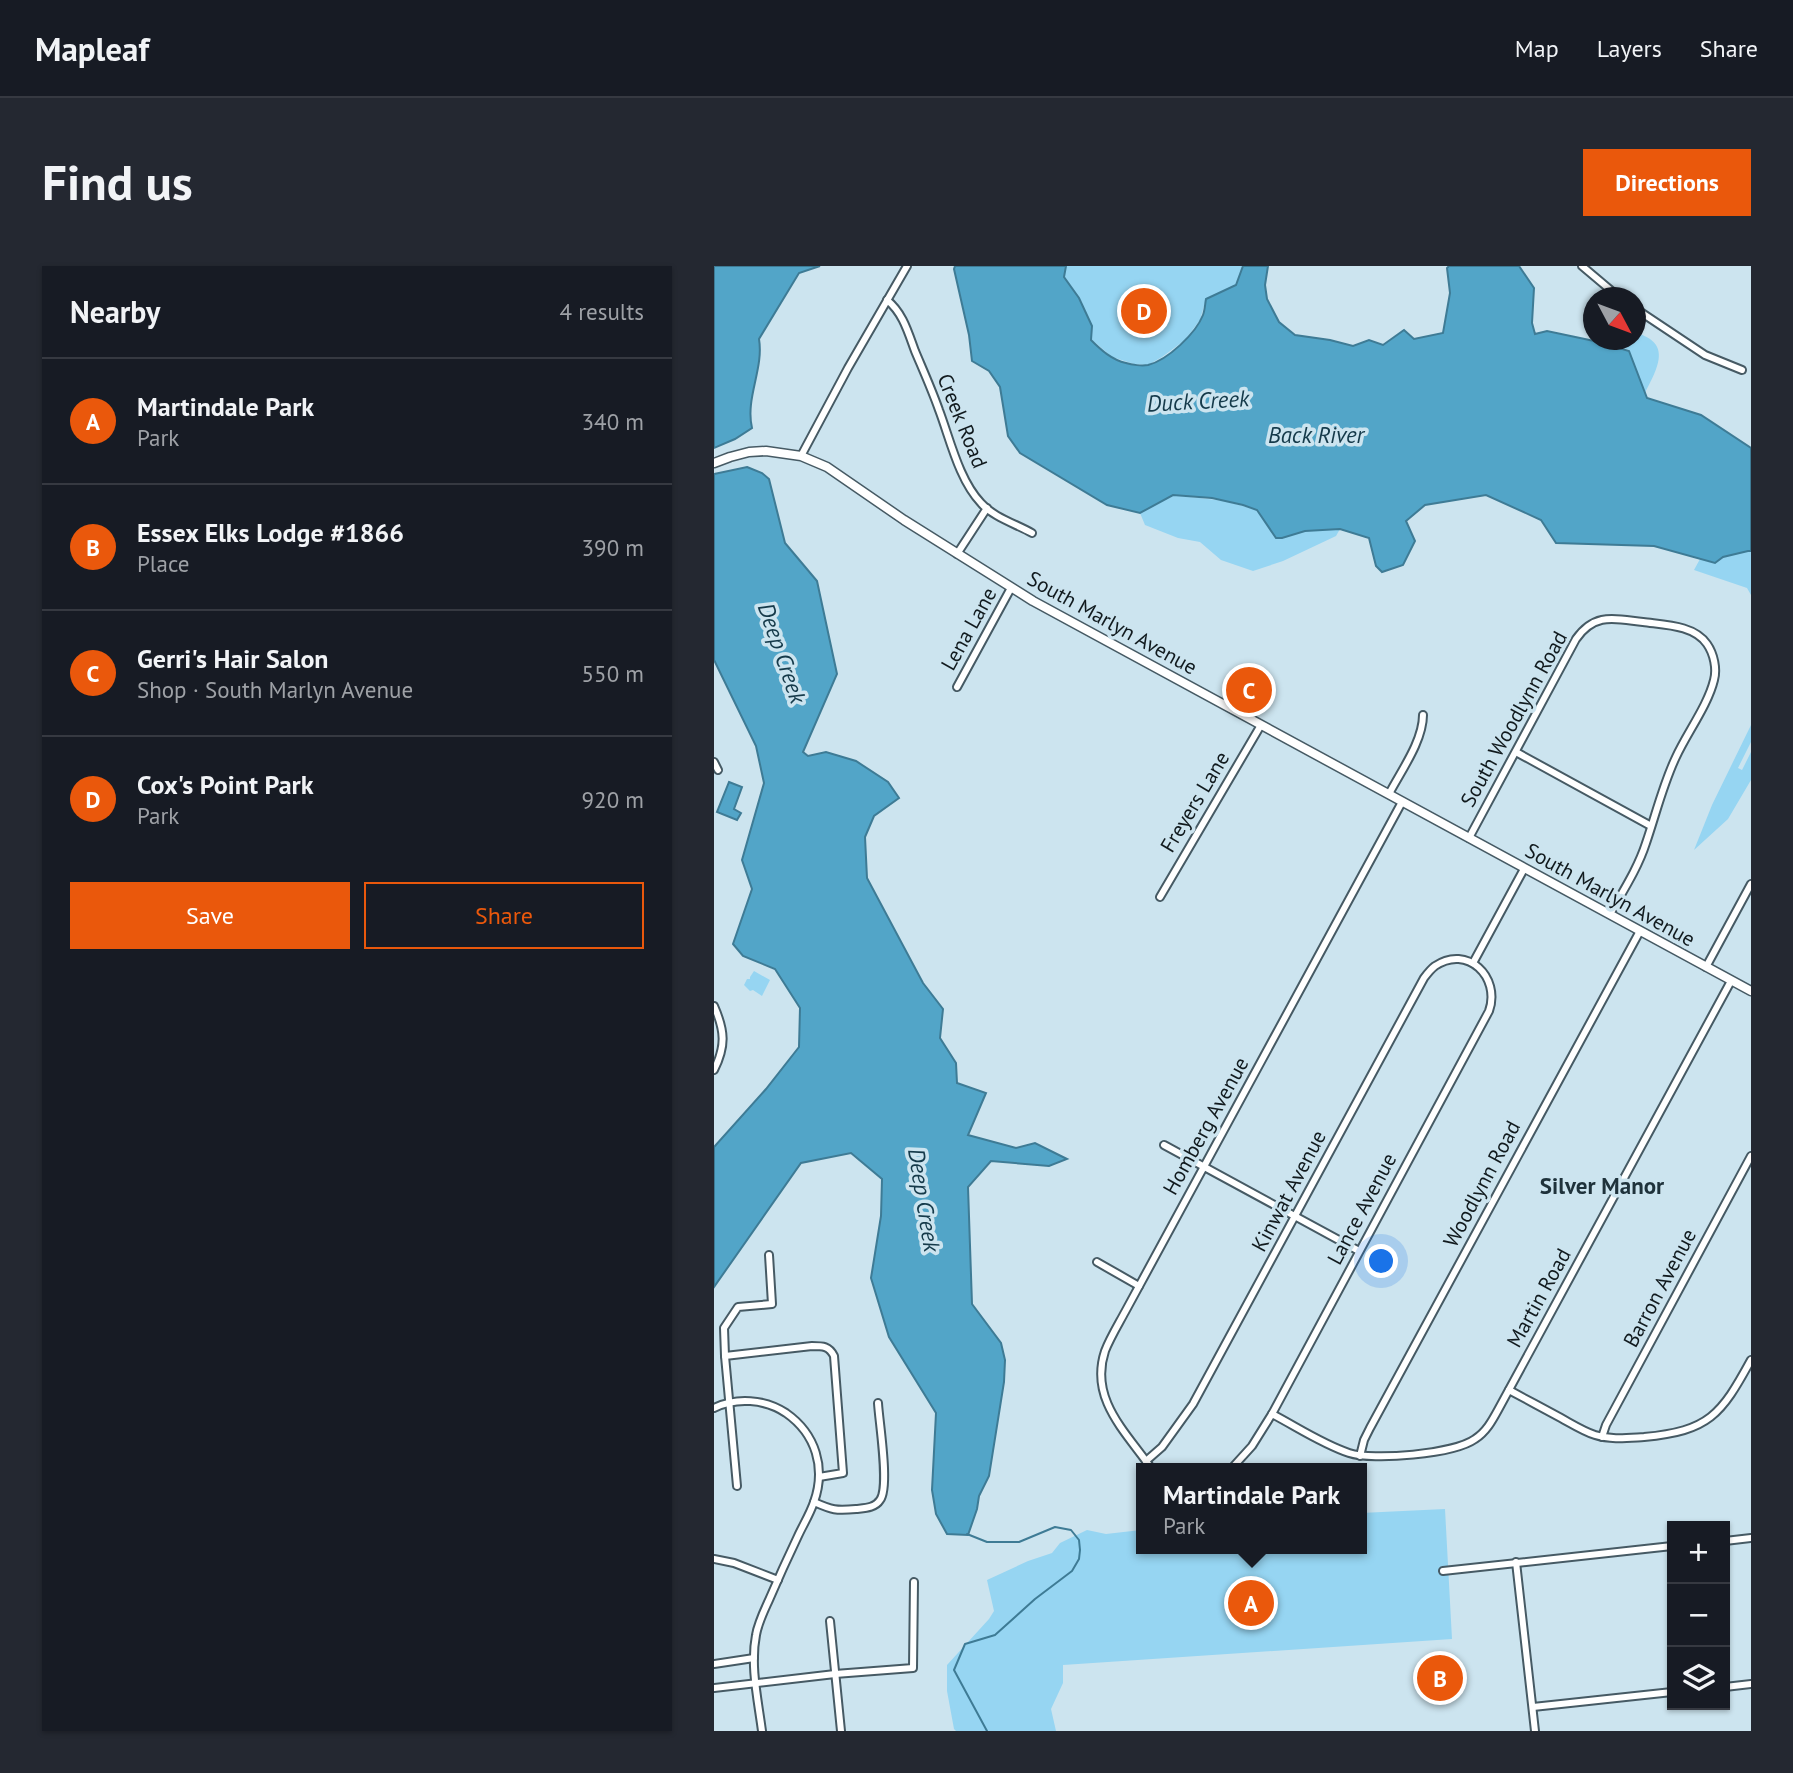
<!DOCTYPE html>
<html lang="en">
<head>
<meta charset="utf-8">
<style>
	body { margin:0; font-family:"PT Sans",sans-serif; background:#242831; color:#f1f3f6 }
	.controls { position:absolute; right:21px; bottom:21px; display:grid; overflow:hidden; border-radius:0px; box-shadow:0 2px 5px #0004 }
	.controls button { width:63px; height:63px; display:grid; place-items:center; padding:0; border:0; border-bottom:2px solid #363941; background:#171b24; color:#f1f3f6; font:35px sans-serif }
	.compass { position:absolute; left:869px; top:21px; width:63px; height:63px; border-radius:50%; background:#171b24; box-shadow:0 2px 5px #0004; rotate:131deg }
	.you { position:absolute; left:668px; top:996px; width:24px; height:24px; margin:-18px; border:5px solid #fff; border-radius:50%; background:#1a73e8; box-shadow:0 0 0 10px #1a73e833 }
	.badge { display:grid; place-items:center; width:46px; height:46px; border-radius:50%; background:#ea580c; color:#fff; font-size:23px; font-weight:700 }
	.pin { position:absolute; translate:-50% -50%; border:4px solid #fff; box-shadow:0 2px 7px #0006 }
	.popup { position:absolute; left:422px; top:1197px; width:231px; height:91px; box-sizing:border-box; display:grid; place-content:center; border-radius:0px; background:#171b24; filter:drop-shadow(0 2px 5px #0005); font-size:23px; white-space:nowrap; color:#9ea1a6 }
	.popup b { font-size:26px; color:#f1f3f6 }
	.popup::after { content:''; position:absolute; left:50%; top:100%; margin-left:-14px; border:14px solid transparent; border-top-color:#171b24 }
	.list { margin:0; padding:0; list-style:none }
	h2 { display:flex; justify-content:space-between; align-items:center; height:91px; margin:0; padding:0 28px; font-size:30px }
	h2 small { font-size:23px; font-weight:400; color:#9ea1a6 }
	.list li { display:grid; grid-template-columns:46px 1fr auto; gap:21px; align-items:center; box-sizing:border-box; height:126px; padding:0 28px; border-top:2px solid #363941 }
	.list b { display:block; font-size:26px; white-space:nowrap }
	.list p { margin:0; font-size:23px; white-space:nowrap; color:#9ea1a6 }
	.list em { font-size:23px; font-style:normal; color:#9ea1a6 }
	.actions { display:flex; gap:14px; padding:21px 28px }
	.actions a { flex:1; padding:16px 0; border:2px solid #ea580c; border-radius:0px; text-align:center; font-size:24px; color:#ea580c }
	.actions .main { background:#ea580c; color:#fff }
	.icon { flex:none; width:38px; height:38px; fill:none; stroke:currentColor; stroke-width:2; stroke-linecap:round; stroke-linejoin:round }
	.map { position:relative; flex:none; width:1037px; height:1465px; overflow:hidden; border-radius:0px }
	header { display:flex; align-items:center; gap:42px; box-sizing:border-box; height:98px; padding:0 35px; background:#171b24; border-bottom:2px solid #363941 }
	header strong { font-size:33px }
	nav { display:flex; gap:38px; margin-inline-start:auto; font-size:24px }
	.intro { display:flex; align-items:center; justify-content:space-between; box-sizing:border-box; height:168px; padding:0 42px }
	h1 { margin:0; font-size:49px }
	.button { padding:18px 32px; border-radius:0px; background:#ea580c; color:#fff; font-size:24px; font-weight:700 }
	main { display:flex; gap:42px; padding:0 42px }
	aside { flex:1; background:#171b24; border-radius:0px; box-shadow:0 2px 5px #0004 }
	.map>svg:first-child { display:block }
</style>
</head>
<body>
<header>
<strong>Mapleaf</strong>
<nav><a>Map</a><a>Layers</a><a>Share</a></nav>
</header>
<div class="intro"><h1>Find us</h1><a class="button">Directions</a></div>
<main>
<aside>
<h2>Nearby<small>4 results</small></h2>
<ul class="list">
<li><span class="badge">A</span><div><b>Martindale Park</b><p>Park</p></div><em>340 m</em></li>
<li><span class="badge">B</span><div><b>Essex Elks Lodge #1866</b><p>Place</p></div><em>390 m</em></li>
<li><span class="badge">C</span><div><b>Gerri's Hair Salon</b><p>Shop · South Marlyn Avenue</p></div><em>550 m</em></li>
<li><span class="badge">D</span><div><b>Cox's Point Park</b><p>Park</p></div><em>920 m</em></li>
</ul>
<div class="actions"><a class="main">Save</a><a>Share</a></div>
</aside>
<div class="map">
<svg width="1037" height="1465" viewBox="0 0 1037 1465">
	<rect width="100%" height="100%" fill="#cce4ef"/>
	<!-- green -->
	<g fill="#96d5f2">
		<polygon points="352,0 529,0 522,19 492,33 486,54 471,74 448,91 434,99 420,98 398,91 377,73 378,60 367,35 350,10"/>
		<path d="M922,67C959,77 943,103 931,127L915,84L899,78L900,74H922Z"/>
		<polygon points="459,229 511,235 543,244 568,272 591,265 626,263 622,270 569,295 539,305 507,294 486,276 464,272 431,259 426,247"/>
		<polygon points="1034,285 1037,285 1037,329 1033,322 980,304 986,293 1001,297 1009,291"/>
		<polygon points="1037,459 1037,476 1024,502 1028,504 1037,486 1037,514 1014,553 980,584 998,539"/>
		<polygon points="40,705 56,714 48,730 39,724 36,725 30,719 33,713 36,713 36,711"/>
		<polygon points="731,1243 738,1373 349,1399 349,1417 337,1443 342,1465 242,1465 240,1463 233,1425 233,1399 275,1353 280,1345 273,1314 314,1295 338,1287 346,1277 373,1264 392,1268 427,1264 427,1283 647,1283 647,1247"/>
	</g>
	<!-- water -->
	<g fill="#52a5c8" stroke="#3e7b95" stroke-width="2">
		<path d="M0,0H106L85,7L45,73C50,103 31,132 38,162L21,173L0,182Z"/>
		<path d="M241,0H352L350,11L365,32L378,60L377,74C387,84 398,94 412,97C418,99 428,100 434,99C454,94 482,67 489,49C491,44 491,38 492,33L522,19L529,0H554L551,19L553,33L565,56L581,69L616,74L639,80L655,74L669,79L690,64L700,73L729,67L736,27L733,2L735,0H805L820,22L818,57L821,68L833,65L885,76L915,85L933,132L987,149L1037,182V285H1034L1009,291L1001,297L940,280L842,277L827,254L772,229L711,239L692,255L701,275L689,299L668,306L662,300L655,272L626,263L591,265L568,272H562L543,244L529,239L498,232L459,229L426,247L393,239L306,187L294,170L286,121L275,105L258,95L255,69L240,3Z"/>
		<polygon points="33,201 48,207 55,213 71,277 103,315 123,408 89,486 94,490 112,486 142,495 174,516 185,532 160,550 151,571 153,612 209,717 229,743 226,772 242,797 243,817 272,827 254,869 302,882 321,877 353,893 335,900 277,895 254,921 258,1038 287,1077 291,1094 290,1116 275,1210 265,1230 263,1243 254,1269 233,1268 222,1248 218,1224 222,1147 175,1071 157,1012 167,950 168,913 137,887 87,897 0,1021 0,881 52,823 85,781 86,742 61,703 29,690 19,678 38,623 28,594 50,517 42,480 0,394 0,208"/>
		<polygon points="15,516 28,521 20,543 27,547 23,554 3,546"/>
	</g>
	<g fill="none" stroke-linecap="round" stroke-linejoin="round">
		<!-- stream -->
		<polyline stroke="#3e7b95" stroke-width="2" points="253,1268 273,1276 305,1276 341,1261 357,1264 365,1274 366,1284 365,1293 358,1305 321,1333 281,1369 251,1378 240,1404 273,1465"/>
		<!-- minor casing -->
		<g stroke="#465a64" stroke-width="10">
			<g id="minor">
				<polyline points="868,0 906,32"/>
				<path d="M173,34C189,47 194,66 201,85C209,104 218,124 225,144C236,173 245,214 267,237C279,251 302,258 318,267"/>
				<polyline points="922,43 991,89 1028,104"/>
				<polyline points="87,190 134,102 193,0"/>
				<polyline points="243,288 273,242"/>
				<polyline points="243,421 297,322"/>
				<polyline points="802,486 937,560"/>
				<polyline points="0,496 4,504"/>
				<path d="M675,528C687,505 709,475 709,449"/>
				<path d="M755,572L862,373C881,346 901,353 929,356C951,359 980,359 993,378C1000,388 1003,403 1000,414C994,439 973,467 962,491C949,518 942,548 932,577C924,602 909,625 896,648"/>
				<polyline points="446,631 547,459"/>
				<polyline points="759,697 810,603"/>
				<polyline points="992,701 1037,618"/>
				<path d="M0,740C11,765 12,780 0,804"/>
				<polyline points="450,879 645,985"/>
				<polyline points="383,996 425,1020"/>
				<polyline points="11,1090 10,1062 24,1041 58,1038 55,989"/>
				<path d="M795,1124C812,1133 830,1143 847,1152C858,1158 869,1165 881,1169C897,1174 913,1172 930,1171C995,1165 1007,1149 1037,1094"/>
				<path d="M0,1142C22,1131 51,1133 72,1147C102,1168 112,1202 100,1236C96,1248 89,1259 84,1270C74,1291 64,1313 55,1334C50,1345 44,1357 42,1369C36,1400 44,1434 48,1465"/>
				<path d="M558,1148C583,1161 608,1178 635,1187C659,1195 740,1188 761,1173C772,1166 778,1155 784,1144L1017,715"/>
				<polyline points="888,1171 892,1159 1037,890"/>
				<polyline points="646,1190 650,1174 656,1162 926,665"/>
				<path d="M432,1195L448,1181L479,1138L710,712C713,708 717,703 721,700C753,678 787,711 775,745L558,1148L538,1180L518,1202"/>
				<path d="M437,1202C412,1166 375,1133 391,1085C396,1072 404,1059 411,1046L688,536"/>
				<path d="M23,1220L11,1090L98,1080C109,1080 115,1080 120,1090L129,1207L105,1211"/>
				<path d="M100,1236C118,1244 122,1245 142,1243C151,1242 161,1242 166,1234C176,1221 165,1156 164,1137"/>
				<polyline points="1011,1275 1037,1272"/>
				<polyline points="0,1293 20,1297 64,1314"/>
				<polyline points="802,1296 821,1465"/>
				<polyline points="729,1305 958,1280"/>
				<polyline points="116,1355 127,1465"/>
				<polyline points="0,1398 40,1392"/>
				<polyline points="1011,1421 1037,1418"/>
				<polyline points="0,1422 121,1408 199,1402 200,1316"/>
				<polyline points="819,1441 958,1426"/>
			</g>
		</g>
		<!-- tertiary casing -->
		<g stroke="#465a64" stroke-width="11">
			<polyline id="tertiary" points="0,197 16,191 35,186 52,185 87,190 113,201 190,254 319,335 1037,725"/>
		</g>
		<!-- minor -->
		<use href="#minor" stroke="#fff" stroke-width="6"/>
		<!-- tertiary -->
		<use href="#tertiary" stroke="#fff" stroke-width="8"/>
	</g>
	<g text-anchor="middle" stroke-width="7" stroke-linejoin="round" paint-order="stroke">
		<!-- street labels -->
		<g font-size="21" fill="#111a1e" stroke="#cce4ef">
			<text transform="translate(248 155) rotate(68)" y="7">Creek Road</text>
			<text transform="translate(398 357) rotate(29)" y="7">South Marlyn Avenue</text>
			<text transform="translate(255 363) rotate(-61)" y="7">Lena Lane</text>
			<text transform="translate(800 453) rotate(-61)" y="7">South Woodlynn Road</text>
			<text transform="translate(481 536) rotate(-59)" y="7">Freyers Lane</text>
			<text transform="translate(896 629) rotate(29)" y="7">South Marlyn Avenue</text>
			<text transform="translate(492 860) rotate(-61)" y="7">Homberg Avenue</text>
			<text transform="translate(768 918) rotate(-62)" y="7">Woodlynn Road</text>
			<text transform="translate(575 925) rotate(-62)" y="7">Kinwat Avenue</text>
			<text transform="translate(648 943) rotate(-62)" y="7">Lance Avenue</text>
			<text transform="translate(946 1022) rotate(-62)" y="7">Barron Avenue</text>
			<text transform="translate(825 1032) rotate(-61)" y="7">Martin Road</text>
		</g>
		<!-- water labels -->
		<g font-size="23" font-style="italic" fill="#153a4a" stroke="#cce4ef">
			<text transform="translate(484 135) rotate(-3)" y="8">Duck Creek</text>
			<text x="602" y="177">Back River</text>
			<text transform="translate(68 387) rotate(71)" y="8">Deep Creek</text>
			<text transform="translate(210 934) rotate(81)" y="8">Deep Creek</text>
		</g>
		<!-- neighbourhood labels -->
		<g font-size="23" font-weight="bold" fill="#1f323b" stroke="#cce4ef">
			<text x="888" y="928">Silver Manor</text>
		</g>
	</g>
</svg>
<div class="controls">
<button>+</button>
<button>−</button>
<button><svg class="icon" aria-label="layers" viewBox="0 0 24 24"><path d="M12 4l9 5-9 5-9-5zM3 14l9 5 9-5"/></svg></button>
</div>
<svg class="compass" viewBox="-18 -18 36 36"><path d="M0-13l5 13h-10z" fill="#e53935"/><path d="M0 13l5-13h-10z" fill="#9ea1a6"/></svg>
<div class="you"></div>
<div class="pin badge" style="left:537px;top:1337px">A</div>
<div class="popup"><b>Martindale Park</b>Park</div>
<div class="pin badge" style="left:726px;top:1412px">B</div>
<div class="pin badge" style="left:535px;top:424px">C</div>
<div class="pin badge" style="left:430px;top:45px">D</div>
</div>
</main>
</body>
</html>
